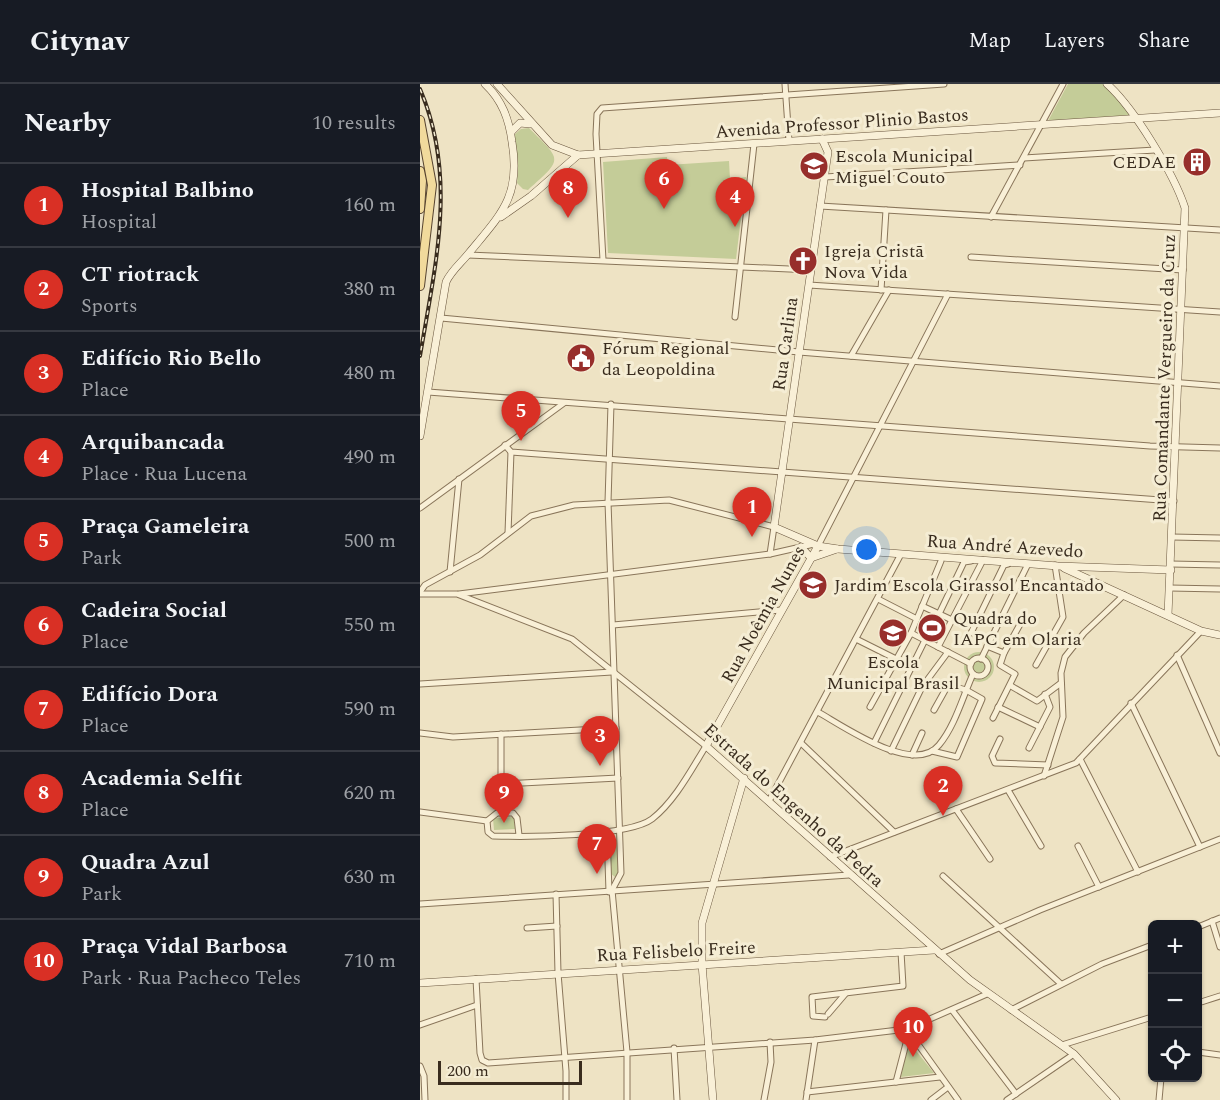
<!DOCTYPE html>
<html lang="en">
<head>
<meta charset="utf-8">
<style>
	body { margin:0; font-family:Spectral,serif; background:#20242c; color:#f1f3f6 }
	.controls { position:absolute; right:18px; bottom:18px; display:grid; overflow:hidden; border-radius:9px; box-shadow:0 2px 4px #0004 }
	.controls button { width:54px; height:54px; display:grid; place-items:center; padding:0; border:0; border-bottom:2px solid #363941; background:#171b24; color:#f1f3f6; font:30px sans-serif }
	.scale { position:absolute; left:18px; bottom:15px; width:144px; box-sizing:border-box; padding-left:6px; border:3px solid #392c1e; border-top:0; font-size:16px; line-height:21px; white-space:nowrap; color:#392c1e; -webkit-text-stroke:4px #f5edd4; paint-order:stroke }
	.you { position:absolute; left:447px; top:466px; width:21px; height:21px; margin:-15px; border:4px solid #fff; border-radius:50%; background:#1a73e8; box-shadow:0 0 0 9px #1a73e833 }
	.badge { display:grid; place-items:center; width:39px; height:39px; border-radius:50%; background:#d93025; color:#fff; font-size:20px; font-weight:700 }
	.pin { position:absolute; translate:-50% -50px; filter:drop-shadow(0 2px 3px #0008) }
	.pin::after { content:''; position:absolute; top:32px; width:21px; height:18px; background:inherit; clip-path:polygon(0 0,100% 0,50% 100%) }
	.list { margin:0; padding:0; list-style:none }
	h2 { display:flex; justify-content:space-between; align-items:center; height:78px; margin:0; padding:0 24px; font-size:26px }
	h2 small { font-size:20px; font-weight:400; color:#9ea1a6 }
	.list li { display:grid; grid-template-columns:39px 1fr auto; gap:18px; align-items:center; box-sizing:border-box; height:84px; padding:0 24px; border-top:2px solid #363941 }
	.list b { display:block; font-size:22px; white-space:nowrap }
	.list p { margin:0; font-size:20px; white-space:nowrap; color:#9ea1a6 }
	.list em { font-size:20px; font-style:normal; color:#9ea1a6 }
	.icon { flex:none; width:33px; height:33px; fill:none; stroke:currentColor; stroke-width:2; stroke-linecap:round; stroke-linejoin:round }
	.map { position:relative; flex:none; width:800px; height:1016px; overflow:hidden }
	header { display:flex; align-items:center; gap:36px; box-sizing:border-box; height:84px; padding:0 30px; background:#171b24; border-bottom:2px solid #363941 }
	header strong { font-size:28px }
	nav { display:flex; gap:33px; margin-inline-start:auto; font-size:21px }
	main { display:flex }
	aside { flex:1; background:#171b24 }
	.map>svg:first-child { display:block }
</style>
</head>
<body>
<header>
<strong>Citynav</strong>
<nav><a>Map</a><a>Layers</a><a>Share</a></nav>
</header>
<main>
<aside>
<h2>Nearby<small>10 results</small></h2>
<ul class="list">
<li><span class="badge">1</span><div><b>Hospital Balbino</b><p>Hospital</p></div><em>160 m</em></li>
<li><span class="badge">2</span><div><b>CT riotrack</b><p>Sports</p></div><em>380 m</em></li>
<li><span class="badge">3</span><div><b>Edifício Rio Bello</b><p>Place</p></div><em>480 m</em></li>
<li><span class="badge">4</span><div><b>Arquibancada</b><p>Place · Rua Lucena</p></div><em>490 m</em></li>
<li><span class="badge">5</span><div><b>Praça Gameleira</b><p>Park</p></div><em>500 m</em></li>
<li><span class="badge">6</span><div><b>Cadeira Social</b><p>Place</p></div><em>550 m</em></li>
<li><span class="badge">7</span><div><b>Edifício Dora</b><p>Place</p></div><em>590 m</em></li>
<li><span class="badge">8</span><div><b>Academia Selfit</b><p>Place</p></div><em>620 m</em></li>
<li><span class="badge">9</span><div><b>Quadra Azul</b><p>Park</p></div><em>630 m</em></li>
<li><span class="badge">10</span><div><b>Praça Vidal Barbosa</b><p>Park · Rua Pacheco Teles</p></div><em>710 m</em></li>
</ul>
</aside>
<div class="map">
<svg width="800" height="1016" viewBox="0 0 800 1016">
	<rect width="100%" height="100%" fill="#eee3c4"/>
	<!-- green -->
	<g fill="#c4cc98">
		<polygon points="648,0 685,0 712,31 628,37"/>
		<path d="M109,44C142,77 144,74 108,106L103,105L97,99L98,83L94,51L101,45Z"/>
		<polygon points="247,73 248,81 309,77 310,95 326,93 316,175 188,169 183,78"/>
		<polygon points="505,533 525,543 519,555 499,545"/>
		<circle cx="559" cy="583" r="15"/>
		<polygon points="94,733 95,745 74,746 73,734"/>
		<polygon points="195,755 198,756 200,787 195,793 190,789 189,758"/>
		<polygon points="488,957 514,989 481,993"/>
	</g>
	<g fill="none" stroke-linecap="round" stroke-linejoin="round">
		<!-- street casing -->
		<g stroke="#89755a" stroke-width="7">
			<g id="street">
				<polyline points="365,0 369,57"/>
				<polyline points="604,74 735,66"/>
				<polyline points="405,93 600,81"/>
				<polyline points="400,122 800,146"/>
				<polyline points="571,133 643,0"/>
				<polyline points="48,171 391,186"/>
				<polyline points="551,173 763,186"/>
				<polyline points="183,176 176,50 177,30 182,24 524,0"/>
				<polyline points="389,201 800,228"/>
				<polyline points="461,206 466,126"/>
				<polyline points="315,233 334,60"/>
				<polyline points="21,234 379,268 800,302"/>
				<polyline points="431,272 469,206"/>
				<polyline points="8,308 730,362 800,364"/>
				<polyline points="191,320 188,418 201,789 192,806 207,968 207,1016"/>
				<polyline points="85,361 91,368 754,417"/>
				<polyline points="0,424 144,319"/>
				<polyline points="88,449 91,368"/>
				<polyline points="752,453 800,454"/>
				<polyline points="398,462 528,210"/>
				<polyline points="751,480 800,481"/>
				<polyline points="30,488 39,395"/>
				<polyline points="750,504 800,505"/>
				<polyline points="0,508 5,501 60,471 111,432 154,421 249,416 354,443 350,470"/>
				<path d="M0,510H37L152,555L286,662C271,686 255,717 232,735C208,753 106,753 73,752L68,748L67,737L77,729H93L97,734L99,751"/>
				<polyline points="39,510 350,470 394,460"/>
				<polyline points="458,515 497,535"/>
				<polyline points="502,522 532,536"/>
				<polyline points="519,530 544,478 551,477"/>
				<polyline points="193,541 361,526"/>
				<polyline points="491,549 551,580"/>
				<polyline points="551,549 584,481 588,480"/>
				<polyline points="436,555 476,575"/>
				<polyline points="567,562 584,569 603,535"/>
				<polyline points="518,563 563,476"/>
				<polyline points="757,571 800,669"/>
				<circle cx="559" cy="583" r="9"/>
				<polyline points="561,575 608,480"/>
				<polyline points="616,581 643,533 635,481"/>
				<polyline points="0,600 192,588"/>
				<polyline points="591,602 617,617 641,599"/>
				<polyline points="711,619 780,763"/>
				<polyline points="450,623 491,549 521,477"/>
				<polyline points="578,623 620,643"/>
				<path d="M398,628C423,642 494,692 519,661C535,642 543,612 553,590"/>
				<polyline points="573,634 595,590 580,581 584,569"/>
				<polyline points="0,649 33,653 196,644"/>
				<polyline points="81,650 81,728"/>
				<polyline points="580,655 572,672 575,679 628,681"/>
				<polyline points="381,659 474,748"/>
				<polyline points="454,659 505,556"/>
				<polyline points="609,664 630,623 625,610"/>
				<polyline points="471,667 502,603 528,568"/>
				<polyline points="512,667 537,673 562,615 546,606 528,601 514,626"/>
				<polyline points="492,671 502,649"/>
				<polyline points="660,675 718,788"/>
				<polyline points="624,692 643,633 641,589 645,573 664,549 704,511"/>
				<polyline points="81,700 198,694"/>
				<polyline points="588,706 621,762"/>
				<polyline points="349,717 481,470"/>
				<polyline points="536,725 570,775"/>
				<polyline points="0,728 67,737"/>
				<polyline points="187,747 189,808"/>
				<polyline points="658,762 679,803"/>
				<polyline points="410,773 656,679 781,547"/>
				<polyline points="523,792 641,900"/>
				<polyline points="136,810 138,889 146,987 146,1016"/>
				<polyline points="0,820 429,791"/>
				<polyline points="792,837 800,863"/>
				<polyline points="778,843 800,834"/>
				<polyline points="107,844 137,842"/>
				<polyline points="519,870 620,826 800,755"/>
				<polyline points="56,895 60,969 62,976 68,979 395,956 487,945 567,910"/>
				<polyline points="778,919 800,912"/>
				<polyline points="532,926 596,1010"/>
				<polyline points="591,926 682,880 732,861"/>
				<polyline points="408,930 426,909"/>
				<polyline points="405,933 393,932 392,913 483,902 481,868"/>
				<polyline points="0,941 57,921"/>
				<polyline points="487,945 538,1016"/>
				<polyline points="642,961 732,933"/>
				<polyline points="254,964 257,1016"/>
				<polyline points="778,968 800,971"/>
				<polyline points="0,982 4,992 5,1016"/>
				<polyline points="476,998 489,948"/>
				<polyline points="387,1008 520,993"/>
				<polyline points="344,1016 351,978 350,958"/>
				<polyline points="386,1016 395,956"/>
				<polyline points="511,1016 528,1003"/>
				<polyline points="587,1016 654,970"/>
				<polyline points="739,1016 741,994"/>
			</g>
		</g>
		<!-- secondary casing -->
		<g stroke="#6a563e" stroke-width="8">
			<g id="secondary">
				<polyline points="77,0 132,61 158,71 800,29"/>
				<path d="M687,0C714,24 754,90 765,124L748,531"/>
				<polyline points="91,48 100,39 110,40"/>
				<polyline points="402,55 408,68 354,443 398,462 418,465 638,482 751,486"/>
				<polyline points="81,133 111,112 158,71"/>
				<path d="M0,352L26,198C31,187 41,179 49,169C82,129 101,112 92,58C89,35 82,16 65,0"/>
				<polyline points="398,462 286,662 550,896 654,970 696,1016"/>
				<polyline points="381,463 391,474"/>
				<polyline points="391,474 417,465"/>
				<polyline points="644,484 781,547 800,551"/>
				<polyline points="0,899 514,866"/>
				<polyline points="293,1016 282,880 282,839 324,694"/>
			</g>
		</g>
		<!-- primary casing -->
		<g stroke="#56432f" stroke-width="10">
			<g id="primary">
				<polyline points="0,36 12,101 0,202"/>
				<polyline points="0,87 2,97 0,125"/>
			</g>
		</g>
		<!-- street -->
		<use href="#street" stroke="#f9f0d7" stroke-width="5"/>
		<!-- secondary -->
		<use href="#secondary" stroke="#f9f0d7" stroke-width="7"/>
		<!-- primary -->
		<use href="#primary" stroke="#f1da9c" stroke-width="8"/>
		<!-- rail casing -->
		<g stroke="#392c1e" stroke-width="4">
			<path id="rail" d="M0,5C38,93 15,182 0,272"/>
		</g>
		<!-- rail -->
		<use href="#rail" stroke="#f5edd4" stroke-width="1.5" stroke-dasharray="4.5" stroke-linecap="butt"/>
	</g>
	<!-- icons -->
	<defs>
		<g id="building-disc" transform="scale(1.5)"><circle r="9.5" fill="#972e2b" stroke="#f5edd4"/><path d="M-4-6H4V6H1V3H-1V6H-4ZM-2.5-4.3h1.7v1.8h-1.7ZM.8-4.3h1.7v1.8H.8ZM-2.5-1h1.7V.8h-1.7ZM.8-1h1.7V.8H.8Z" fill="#fff"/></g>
		<g id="school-disc" transform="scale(1.5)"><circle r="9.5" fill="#972e2b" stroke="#f5edd4"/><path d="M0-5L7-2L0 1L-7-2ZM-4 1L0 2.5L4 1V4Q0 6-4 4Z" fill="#fff"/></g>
		<g id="church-disc" transform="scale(1.5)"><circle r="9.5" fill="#972e2b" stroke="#f5edd4"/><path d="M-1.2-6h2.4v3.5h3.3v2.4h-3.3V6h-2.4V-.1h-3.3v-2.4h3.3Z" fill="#fff"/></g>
		<g id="civic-disc" transform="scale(1.5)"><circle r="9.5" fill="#972e2b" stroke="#f5edd4"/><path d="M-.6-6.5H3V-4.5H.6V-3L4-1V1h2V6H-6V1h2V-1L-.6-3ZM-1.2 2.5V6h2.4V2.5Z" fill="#fff"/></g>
		<g id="stadium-disc" transform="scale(1.5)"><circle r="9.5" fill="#972e2b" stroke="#f5edd4"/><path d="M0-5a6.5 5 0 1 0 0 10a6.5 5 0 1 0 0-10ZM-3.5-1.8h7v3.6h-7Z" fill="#fff"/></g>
	</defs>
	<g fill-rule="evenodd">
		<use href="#building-disc" x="777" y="78"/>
		<use href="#school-disc" x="394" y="82"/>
		<use href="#church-disc" x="383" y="177"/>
		<use href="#civic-disc" x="161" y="274"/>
		<use href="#school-disc" x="393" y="501"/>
		<use href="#stadium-disc" x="512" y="544"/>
		<use href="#school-disc" x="473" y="549"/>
	</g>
	<g text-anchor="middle" stroke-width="6" stroke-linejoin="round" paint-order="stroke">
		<!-- street labels -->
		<g font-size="18" fill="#392c1e" stroke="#f5edd4">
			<text transform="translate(422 39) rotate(-4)" y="6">Avenida Professor Plinio Bastos</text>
			<text transform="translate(365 260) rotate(-82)" y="6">Rua Carlina</text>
			<text transform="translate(744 294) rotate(-88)" y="6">Rua Comandante Vergueiro da Cruz</text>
			<text transform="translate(585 462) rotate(4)" y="6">Rua André Azevedo</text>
			<text transform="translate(343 530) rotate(-61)" y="6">Rua Noêmia Nunes</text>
			<text transform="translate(374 721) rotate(42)" y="6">Estrada do Engenho da Pedra</text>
			<text transform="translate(256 867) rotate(-3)" y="6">Rua Felisbelo Freire</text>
		</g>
		<!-- poi labels -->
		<g font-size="18" fill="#392c1e" stroke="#f5edd4" text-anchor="start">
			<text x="415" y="78">Escola Municipal<tspan x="415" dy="21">Miguel Couto</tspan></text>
			<text x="756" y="84" text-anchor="end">CEDAE</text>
			<text x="404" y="173">Igreja Cristã<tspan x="404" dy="21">Nova Vida</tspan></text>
			<text x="182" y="270">Fórum Regional<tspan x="182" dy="21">da Leopoldina</tspan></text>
			<text x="414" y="507">Jardim Escola Girassol Encantado</text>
			<text x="533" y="540">Quadra do<tspan x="533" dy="21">IAPC em Olaria</tspan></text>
			<text x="473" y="584" text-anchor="middle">Escola<tspan x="473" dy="21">Municipal Brasil</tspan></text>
		</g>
	</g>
</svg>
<div class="controls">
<button>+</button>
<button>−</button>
<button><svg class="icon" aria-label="locate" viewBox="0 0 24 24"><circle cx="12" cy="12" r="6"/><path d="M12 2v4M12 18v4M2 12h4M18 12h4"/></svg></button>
</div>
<div class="scale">200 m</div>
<div class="you"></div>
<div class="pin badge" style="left:332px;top:453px">1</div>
<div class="pin badge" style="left:523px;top:732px">2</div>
<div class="pin badge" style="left:180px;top:682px">3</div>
<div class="pin badge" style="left:315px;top:143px">4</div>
<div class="pin badge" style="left:101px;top:357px">5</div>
<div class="pin badge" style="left:244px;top:125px">6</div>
<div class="pin badge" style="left:177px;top:790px">7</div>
<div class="pin badge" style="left:148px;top:134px">8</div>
<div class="pin badge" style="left:84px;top:739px">9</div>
<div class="pin badge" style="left:493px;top:973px">10</div>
</div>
</main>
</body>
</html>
